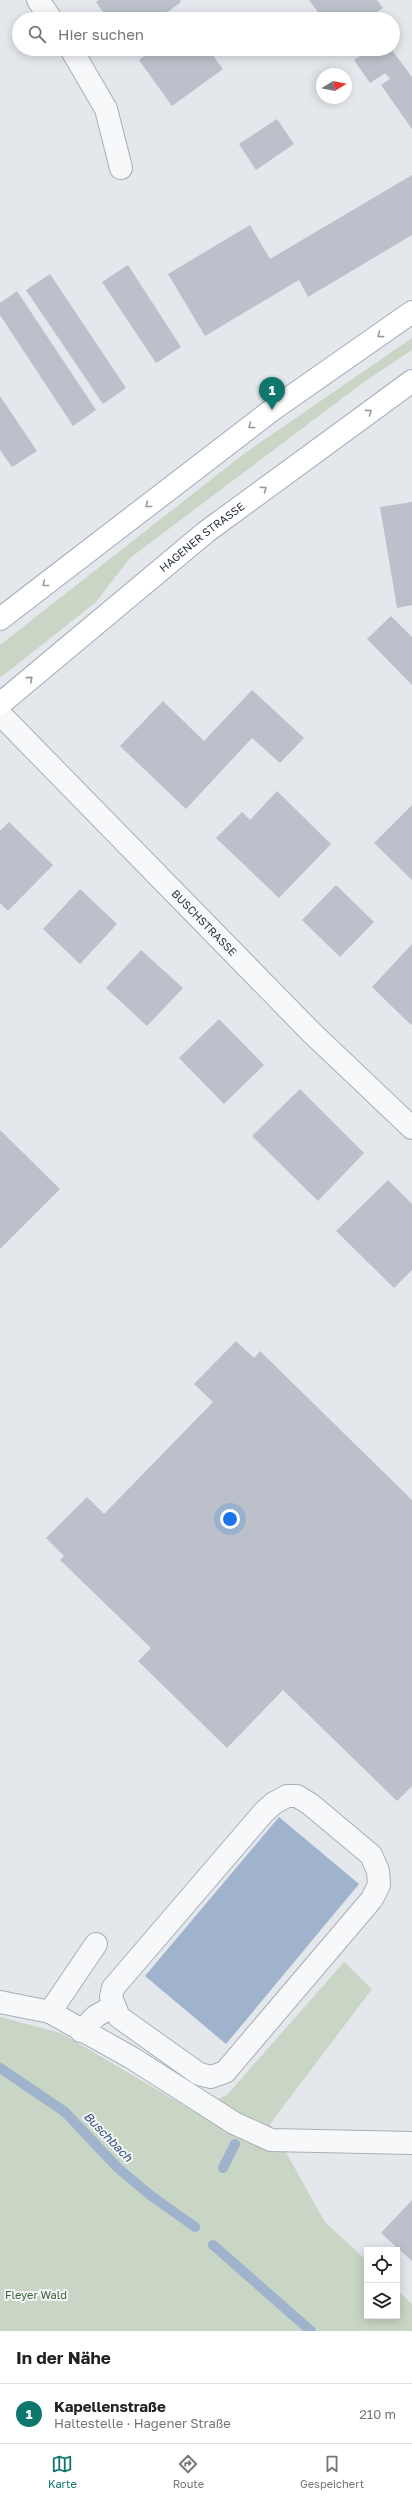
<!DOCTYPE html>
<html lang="de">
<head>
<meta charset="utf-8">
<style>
	body { margin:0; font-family:"Golos Text",sans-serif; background:#f6f6f6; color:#222 }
	.controls { position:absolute; right:12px; bottom:12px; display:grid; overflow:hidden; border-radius:0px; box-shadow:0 2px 10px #0003 }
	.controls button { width:36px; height:36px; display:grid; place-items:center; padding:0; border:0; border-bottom:1px solid #e0e0e0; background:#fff; color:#222; font:20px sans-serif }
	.compass { position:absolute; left:316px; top:68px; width:36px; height:36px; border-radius:50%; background:#fff; box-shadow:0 2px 10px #0003; rotate:80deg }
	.you { position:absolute; left:230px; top:1519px; width:14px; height:14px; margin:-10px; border:3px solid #fff; border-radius:50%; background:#1a73e8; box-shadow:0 0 0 6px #1a73e833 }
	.badge { display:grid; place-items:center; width:26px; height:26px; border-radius:50%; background:#0f766e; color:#fff; font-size:13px; font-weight:700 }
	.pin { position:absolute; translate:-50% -33px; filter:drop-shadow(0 1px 2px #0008) }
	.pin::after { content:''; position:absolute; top:21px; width:14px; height:12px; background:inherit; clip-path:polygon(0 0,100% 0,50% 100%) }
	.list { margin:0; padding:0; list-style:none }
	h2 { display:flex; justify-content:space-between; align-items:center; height:52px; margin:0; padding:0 16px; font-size:17px }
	h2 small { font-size:13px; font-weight:400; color:#767676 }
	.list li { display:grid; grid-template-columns:26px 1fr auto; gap:12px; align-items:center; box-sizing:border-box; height:60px; padding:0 16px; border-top:1px solid #e0e0e0 }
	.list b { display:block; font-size:15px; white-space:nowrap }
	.list p { margin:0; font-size:13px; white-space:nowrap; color:#767676 }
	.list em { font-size:13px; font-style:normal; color:#767676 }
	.icon { flex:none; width:22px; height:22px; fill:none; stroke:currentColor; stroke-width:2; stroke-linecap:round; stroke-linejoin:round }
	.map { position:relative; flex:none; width:412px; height:2331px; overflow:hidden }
	.search { position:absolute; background:#fff; box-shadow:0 2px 10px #0003; left:12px; right:12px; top:12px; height:44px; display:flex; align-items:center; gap:10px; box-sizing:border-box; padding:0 14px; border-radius:22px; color:#767676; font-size:15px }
	.sheet { height:112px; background:#fff }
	nav { display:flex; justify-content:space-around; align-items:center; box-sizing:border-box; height:56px; border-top:1px solid #e0e0e0; background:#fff; font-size:11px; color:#767676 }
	nav a { display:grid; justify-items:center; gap:2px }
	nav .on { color:#0f766e }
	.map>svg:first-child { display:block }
</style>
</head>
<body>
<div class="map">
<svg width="412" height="2331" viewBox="0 0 412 2331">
	<rect width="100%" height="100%" fill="#e4e7ec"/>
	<!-- green -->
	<g fill="#c9d6c5">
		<polygon points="412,338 412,350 364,382 130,558 96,602 0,678 0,645 245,453"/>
		<polygon points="344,1962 372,1989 270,2124 325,2222 367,2261 367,2316 397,2316 397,2290 412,2304 412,2331 0,2331 0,2017 61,2033 205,2118 218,2099 227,2095"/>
	</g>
	<!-- water -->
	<polygon fill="#9fb4cc" points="279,1817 359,1884 226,2044 145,1976"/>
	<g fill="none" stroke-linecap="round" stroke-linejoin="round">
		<!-- stream -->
		<g stroke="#9fb4cc" stroke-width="10">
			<polyline points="0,2068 65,2112 118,2168 150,2195 195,2227"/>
			<polyline points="223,2168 235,2144"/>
			<polyline points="213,2245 311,2331"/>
		</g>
	</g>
	<!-- building -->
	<g fill="#bbc0ca">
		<polygon points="99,0 180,0 181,2 158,19 108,19 96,2"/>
		<polygon points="309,0 377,0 383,8 367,19 323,19"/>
		<polygon points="154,49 208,49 223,69 172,106 139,60"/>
		<polygon points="370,49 391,49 412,77 412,129 381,85 390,79 385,73 370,83 354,60"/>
		<polygon points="277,119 294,144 256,170 239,144"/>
		<polygon points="412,175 412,235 308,297 299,280 205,336 168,274 250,225 270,259"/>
		<polygon points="128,265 181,347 156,363 102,282"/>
		<polygon points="50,274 126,388 103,404 26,290"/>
		<polygon points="17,291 96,410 73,426 0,315 0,303"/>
		<polygon points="0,396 37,451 12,467 0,450"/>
		<polygon points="412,502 412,605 397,608 380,507"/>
		<polygon points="391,616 412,637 412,685 367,639"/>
		<polygon points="252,690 304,738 280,763 252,738 186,809 120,746 163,701 204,741"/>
		<polygon points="277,791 331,844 279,898 216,838 242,812 250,820"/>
		<polygon points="412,805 412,880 374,843"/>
		<polygon points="9,822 53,865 8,911 0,903 0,831"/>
		<polygon points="336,885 374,922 340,957 302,920"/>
		<polygon points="80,889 117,924 80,964 43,929"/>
		<polygon points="412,944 412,1024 411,1025 372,987"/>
		<polygon points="141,950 183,988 147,1026 106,988"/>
		<polygon points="219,1019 264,1065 224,1104 179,1058"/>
		<polygon points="300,1089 364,1153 318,1201 252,1136"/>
		<polygon points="0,1130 60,1189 0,1249"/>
		<polygon points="388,1180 412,1204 412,1270 394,1288 336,1231"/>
		<polygon points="236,1341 254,1358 260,1351 412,1500 412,1786 397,1801 283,1690 227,1748 138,1661 151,1648 60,1560 64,1556 46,1538 87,1497 104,1514 213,1402 194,1384"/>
		<polygon points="412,2200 412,2261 381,2233"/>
	</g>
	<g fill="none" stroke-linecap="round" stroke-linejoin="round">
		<!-- minor casing -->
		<g stroke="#a9aeb7" stroke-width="24">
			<g id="minor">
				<polyline points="38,0 51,19"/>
				<polyline points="71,49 106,109 121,168"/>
				<path id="s1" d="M0,714L312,1033L412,1128"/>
				<polygon points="287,1796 297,1796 310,1804 371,1855 378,1871 379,1885 372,1899 225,2072 211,2077 199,2074 119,2017 111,1997 113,1988 264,1812 274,1803"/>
				<polyline points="0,2002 50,2012 132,2058 234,2123 271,2140 412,2143"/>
				<polyline points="50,2012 96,1944"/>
				<polyline points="81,2031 96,2016 114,2006"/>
			</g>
		</g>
		<!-- major casing -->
		<g stroke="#a3abb8" stroke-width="24">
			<g id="major">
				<polyline points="0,619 272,410 412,312"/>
				<path id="s2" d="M0,704L206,532L412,381"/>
			</g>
		</g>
		<!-- minor -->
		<use href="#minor" stroke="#f7f8fa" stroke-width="22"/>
		<!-- major -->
		<use href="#major" stroke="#fff" stroke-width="22"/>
	</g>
	<!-- one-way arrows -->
	<defs><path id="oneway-chevron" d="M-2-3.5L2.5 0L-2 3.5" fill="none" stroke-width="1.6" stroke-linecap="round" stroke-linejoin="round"/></defs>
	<g stroke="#959aa2">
		<use href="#oneway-chevron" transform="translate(380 335) rotate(144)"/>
		<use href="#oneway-chevron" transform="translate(369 412) rotate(-36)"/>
		<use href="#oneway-chevron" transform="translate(251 426) rotate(143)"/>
		<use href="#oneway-chevron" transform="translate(264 489) rotate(-36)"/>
		<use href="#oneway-chevron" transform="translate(148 505) rotate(142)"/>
		<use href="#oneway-chevron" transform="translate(45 584) rotate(142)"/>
		<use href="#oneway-chevron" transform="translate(30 679) rotate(-40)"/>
	</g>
	<g text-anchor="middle" stroke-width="4" stroke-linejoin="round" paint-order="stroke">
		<!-- street labels -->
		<g font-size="11" fill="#2b3445" stroke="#f4f6f9">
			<text dy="4" stroke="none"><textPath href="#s2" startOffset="262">HAGENER STRASSE</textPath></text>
			<text dy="4" stroke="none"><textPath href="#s1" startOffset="292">BUSCHSTRASSE</textPath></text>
		</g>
		<!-- park labels -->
		<g font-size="11" fill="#3f6138" stroke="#f4f6f9">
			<text x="36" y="2299">Fleyer Wald</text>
		</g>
		<!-- water labels -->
		<g font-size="12" font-style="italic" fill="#34527a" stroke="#f4f6f9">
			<text transform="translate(108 2137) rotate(46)" y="4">Buschbach</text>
		</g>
	</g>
</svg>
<div class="controls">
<button><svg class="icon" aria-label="locate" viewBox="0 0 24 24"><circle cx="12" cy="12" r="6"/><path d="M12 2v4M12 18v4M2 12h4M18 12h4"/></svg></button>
<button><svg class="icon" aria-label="layers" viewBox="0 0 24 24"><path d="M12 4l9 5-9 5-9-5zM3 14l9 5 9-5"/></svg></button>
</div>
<svg class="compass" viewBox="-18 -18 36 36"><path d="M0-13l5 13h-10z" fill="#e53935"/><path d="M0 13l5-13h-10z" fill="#767676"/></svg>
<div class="you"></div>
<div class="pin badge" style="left:272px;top:410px">1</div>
<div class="search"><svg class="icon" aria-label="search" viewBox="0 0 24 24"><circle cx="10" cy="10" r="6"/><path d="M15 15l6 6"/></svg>Hier suchen</div>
</div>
<section class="sheet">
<h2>In der Nähe<small></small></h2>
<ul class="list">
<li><span class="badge">1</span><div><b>Kapellenstraße</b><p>Haltestelle · Hagener Straße</p></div><em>210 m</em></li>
</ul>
</section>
<nav>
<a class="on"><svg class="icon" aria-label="map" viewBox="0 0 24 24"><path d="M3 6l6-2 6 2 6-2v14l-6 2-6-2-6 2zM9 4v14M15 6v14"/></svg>Karte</a>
<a><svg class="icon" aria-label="directions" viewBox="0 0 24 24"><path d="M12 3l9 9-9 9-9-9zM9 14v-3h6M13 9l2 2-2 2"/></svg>Route</a>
<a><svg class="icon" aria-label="saved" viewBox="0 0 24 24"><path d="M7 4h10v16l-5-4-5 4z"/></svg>Gespeichert</a>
</nav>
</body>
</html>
